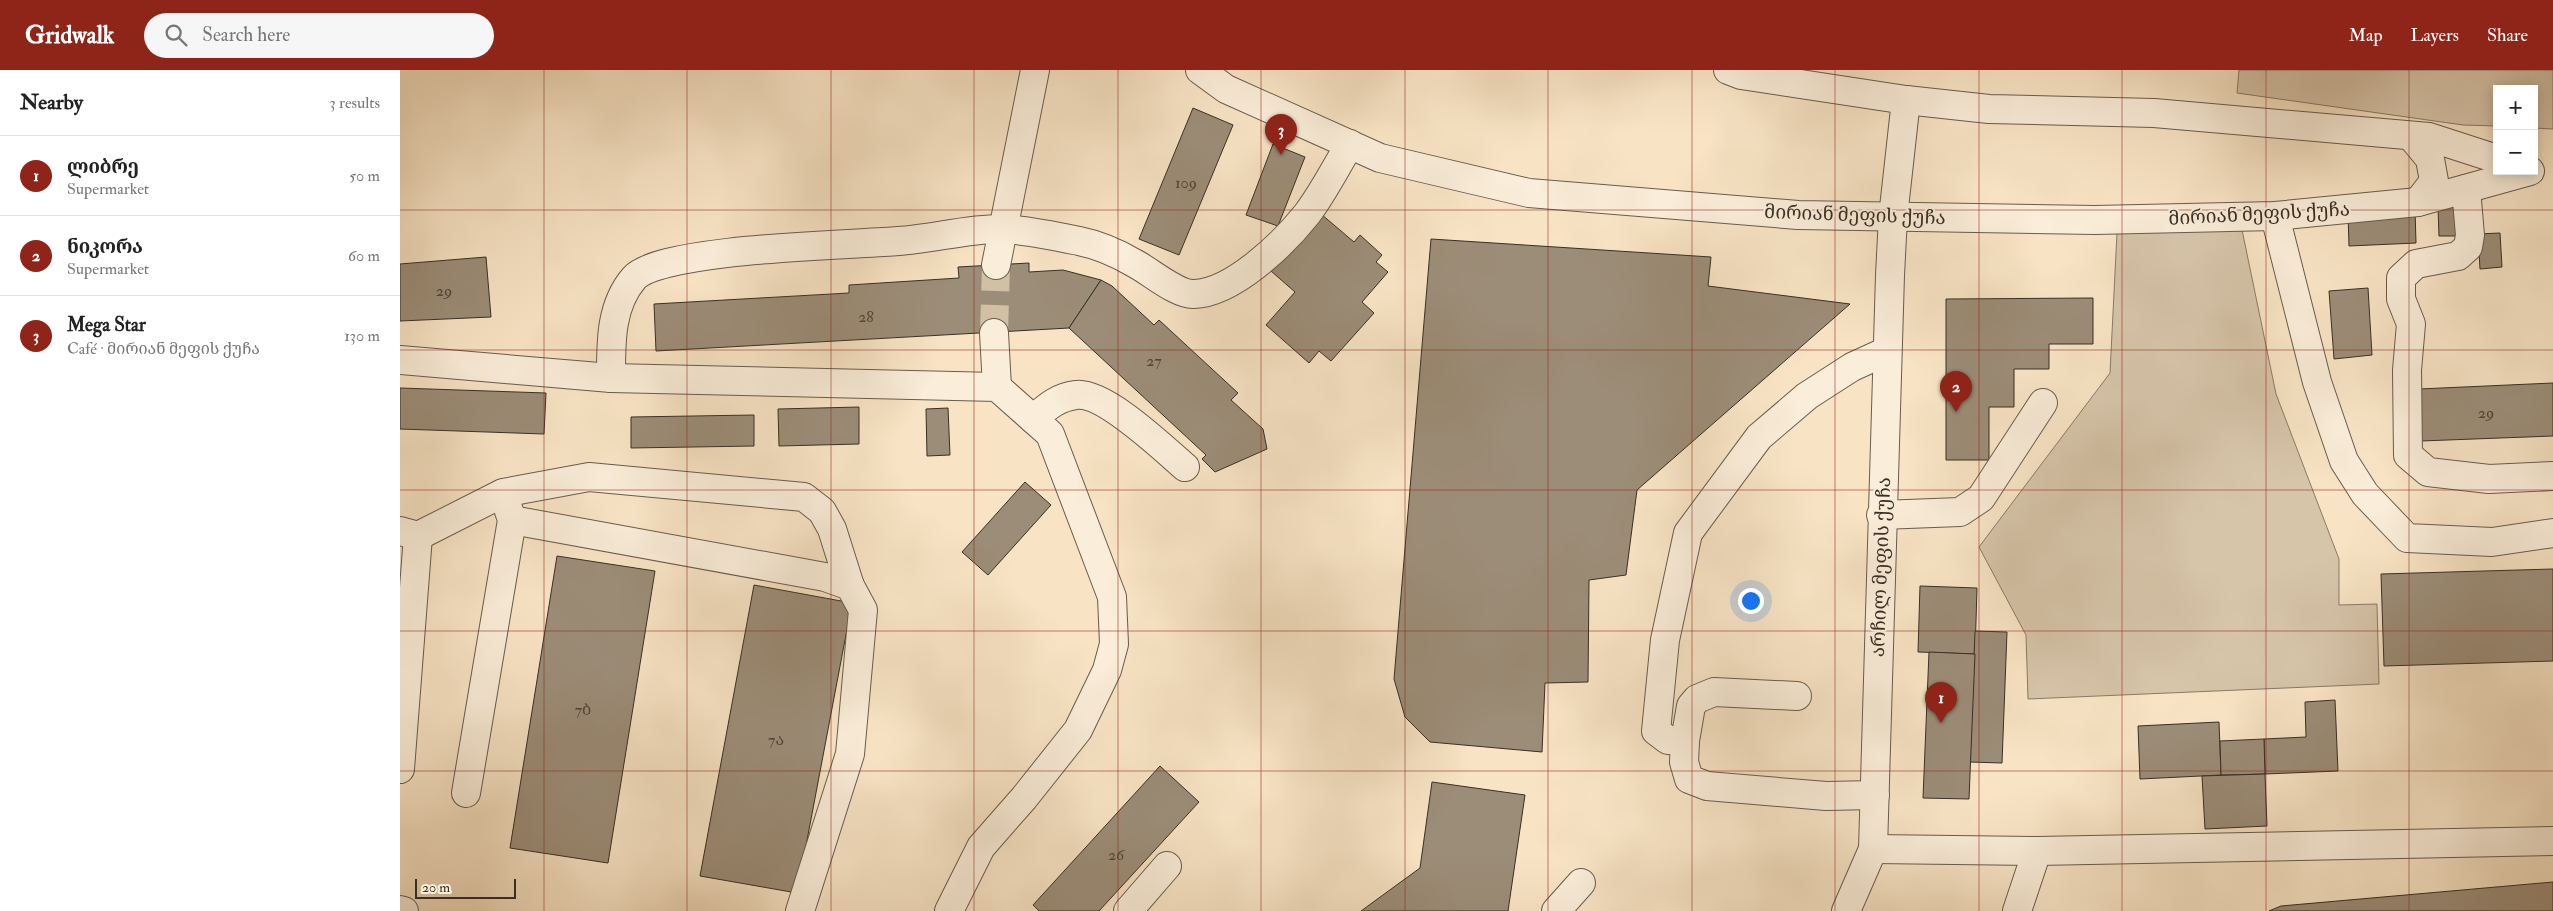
<!DOCTYPE html>
<html lang="en">
<head>
<meta charset="utf-8">
<style>
	body { margin:0; font-family:"IM FELL Double Pica","Noto Serif Georgian",serif; background:#f6f6f6; color:#222 }
	.controls { position:absolute; right:15px; top:15px; display:grid; overflow:hidden; border-radius:0px; box-shadow:0 2px 12px #0003 }
	.controls button { width:45px; height:45px; display:grid; place-items:center; padding:0; border:0; border-bottom:1px solid #e0e0e0; background:#fff; color:#222; font:25px sans-serif }
	.scale { position:absolute; left:15px; bottom:12px; width:101px; box-sizing:border-box; padding-left:5px; border:2px solid #382f25; border-top:0; font-size:14px; line-height:18px; white-space:nowrap; color:#382f25; -webkit-text-stroke:4px #faedd9; paint-order:stroke }
	.you { position:absolute; left:1350px; top:530px; width:18px; height:18px; margin:-12px; border:4px solid #fff; border-radius:50%; background:#1a73e8; box-shadow:0 0 0 8px #1a73e833 }
	.badge { display:grid; place-items:center; width:32px; height:32px; border-radius:50%; background:#8f2418; color:#fff; font-size:16px; font-weight:700 }
	.pin { position:absolute; translate:-50% -41px; filter:drop-shadow(0 1px 2px #0008) }
	.pin::after { content:''; position:absolute; top:26px; width:18px; height:15px; background:inherit; clip-path:polygon(0 0,100% 0,50% 100%) }
	.list { margin:0; padding:0; list-style:none }
	h2 { display:flex; justify-content:space-between; align-items:center; height:65px; margin:0; padding:0 20px; font-size:21px }
	h2 small { font-size:16px; font-weight:400; color:#767676 }
	.list li { display:grid; grid-template-columns:32px 1fr auto; gap:15px; align-items:center; box-sizing:border-box; height:80px; padding:0 20px; border-top:1px solid #e0e0e0 }
	.list b { display:block; font-size:19px; white-space:nowrap }
	.list p { margin:0; font-size:16px; white-space:nowrap; color:#767676 }
	.list em { font-size:16px; font-style:normal; color:#767676 }
	.icon { flex:none; width:28px; height:28px; fill:none; stroke:currentColor; stroke-width:2; stroke-linecap:round; stroke-linejoin:round }
	.map { position:relative; flex:none; width:2153px; height:841px; overflow:hidden }
	header { display:flex; align-items:center; gap:30px; box-sizing:border-box; height:70px; padding:0 25px; background:#8f2418; color:#fff }
	header strong { font-size:24px }
	nav { display:flex; gap:28px; margin-inline-start:auto; font-size:18px }
	.search { width:350px; height:45px; background:#f6f6f6; display:flex; align-items:center; gap:12px; box-sizing:border-box; padding:0 18px; border-radius:28px; color:#767676; font-size:19px }
	main { display:flex }
	aside { flex:1; background:#fff }
	.map>svg:first-child { display:block }
</style>
</head>
<body>
<header>
<strong>Gridwalk</strong>
<div class="search"><svg class="icon" aria-label="search" viewBox="0 0 24 24"><circle cx="10" cy="10" r="6"/><path d="M15 15l6 6"/></svg>Search here</div>
<nav><a>Map</a><a>Layers</a><a>Share</a></nav>
</header>
<main>
<aside>
<h2>Nearby<small>3 results</small></h2>
<ul class="list">
<li><span class="badge">1</span><div><b>ლიბრე</b><p>Supermarket</p></div><em>50 m</em></li>
<li><span class="badge">2</span><div><b>ნიკორა</b><p>Supermarket</p></div><em>60 m</em></li>
<li><span class="badge">3</span><div><b>Mega Star</b><p>Café · მირიან მეფის ქუჩა</p></div><em>130 m</em></li>
</ul>
</aside>
<div class="map">
<svg width="2153" height="841" viewBox="0 0 2153 841">
	<rect width="100%" height="100%" fill="#f8e4c5"/>
	<filter id="stains"><feTurbulence type="fractalNoise" baseFrequency=".004" numOctaves="4"/><feColorMatrix values="0 0 0 0 .2 0 0 0 0 .09 0 0 0 0 .02 0 0 0 .5 -.17"/></filter>
	<radialGradient id="worn" r=".72"><stop offset=".6" stop-color="#630" stop-opacity="0"/><stop offset="1" stop-color="#630" stop-opacity=".3"/></radialGradient>
	<!-- green -->
	<g fill="#d7c5aa" stroke="#887a68">
		<polygon points="1839,0 2153,0 2153,59 2134,58 2134,19 2097,19 2097,56 2063,55 1837,23"/>
		<polygon points="1841,155 1876,324 1939,489 1939,535 1977,534 1979,614 1628,629 1626,565 1579,477 1710,303 1717,163"/>
	</g>
	<!-- building -->
	<g fill="#9c8d78" stroke="#382f25">
		<polygon points="793,38 833,55 779,185 739,169"/>
		<polygon points="873,74 905,87 878,156 846,145"/>
		<polygon points="2038,137 2059,137 2060,166 2039,166"/>
		<polygon points="2015,140 2016,173 1949,176 1948,143"/>
		<polygon points="921,144 954,172 960,165 982,185 976,192 988,202 962,232 974,243 931,291 919,281 909,293 866,255 895,222 871,201"/>
		<polygon points="2100,163 2102,197 2080,199 2078,164"/>
		<polygon points="1031,169 1311,187 1308,216 1450,234 1237,420 1226,505 1189,510 1188,612 1145,613 1142,682 1030,672 1005,647 994,609"/>
		<polygon points="86,187 91,247 0,251 0,194"/>
		<polygon points="629,193 629,202 663,200 701,210 669,258 256,281 254,234 449,223 449,215 559,208 558,197"/>
		<polygon points="701,210 712,216 754,255 759,250 838,323 831,330 863,359 867,379 815,402 802,389 806,385 669,258"/>
		<polygon points="1968,218 1972,285 1934,289 1929,221"/>
		<polygon points="1693,228 1693,274 1649,274 1649,299 1614,299 1614,337 1589,337 1589,390 1546,390 1546,229"/>
		<polygon points="2153,313 2153,366 2021,371 2019,319"/>
		<polygon points="0,318 146,323 144,364 0,359"/>
		<polygon points="459,337 459,374 379,376 378,339"/>
		<polygon points="548,338 550,385 527,386 526,339"/>
		<polygon points="354,345 354,376 231,378 231,347"/>
		<polygon points="625,412 651,435 588,505 562,482"/>
		<polygon points="157,486 255,501 208,793 110,778"/>
		<polygon points="2153,499 2153,591 1984,596 1981,504"/>
		<polygon points="354,515 452,533 397,823 300,806"/>
		<polygon points="1520,516 1577,518 1575,584 1518,582"/>
		<polygon points="1575,561 1607,562 1602,693 1570,692"/>
		<polygon points="1529,582 1575,584 1569,729 1523,728"/>
		<polygon points="1935,630 1938,701 1865,704 1864,669 1906,667 1905,632"/>
		<polygon points="1819,652 1821,705 1740,709 1738,656"/>
		<polygon points="1864,669 1865,704 1821,705 1820,671"/>
		<polygon points="760,696 799,732 699,841 639,841 633,835"/>
		<polygon points="1865,704 1867,756 1805,759 1802,706"/>
		<polygon points="1032,712 1125,725 1108,841 961,841 1020,798"/>
		<polygon points="2153,812 2153,841 1869,841 1881,836"/>
	</g>
	<g fill="none" stroke-linecap="round" stroke-linejoin="round">
		<!-- minor-tunnel -->
		<polyline stroke="#d2c0a5" stroke-width="28" stroke-dasharray="28 14" stroke-linecap="butt" points="594,263 596,195"/>
		<!-- minor casing -->
		<g stroke="#685c4d" stroke-width="30">
			<g id="minor">
				<polyline points="800,0 826,19 980,88 1129,123 1398,145 1695,150 1875,146 2018,132 2130,101"/>
				<polyline points="1328,0 1341,5 1506,30 1589,39 1754,43 2029,67 2097,89"/>
				<polyline points="2011,66 2030,89 2034,111 2018,132"/>
				<polyline points="2066,119 2070,165 2068,177 2058,186 2016,194 2001,208 2001,229 2011,254 2007,300 2008,385 2028,402 2089,409 2153,406"/>
				<polyline points="1875,146 1917,312 1944,391 1965,424 2007,468 2092,472 2153,463"/>
				<polyline points="596,195 635,0"/>
				<polyline points="594,263 597,317"/>
				<polyline points="0,290 211,308 597,317 650,364 712,527 714,574 707,600 678,660 624,728 581,777 549,841"/>
				<path d="M211,308C211,273 210,236 234,208C261,178 452,175 498,171C531,169 571,158 603,159C627,160 655,166 679,171C699,175 717,183 734,193C750,201 777,225 794,224C833,223 884,173 907,144C923,123 936,97 950,74"/>
				<path d="M633,349C647,337 658,327 676,325C704,321 764,379 785,397"/>
				<polyline points="1481,445 1560,442 1581,428 1643,333"/>
				<polyline points="112,450 425,507 450,516 463,540 450,684 400,841"/>
				<polyline points="0,461 18,466 103,423 189,407 404,427 422,441 432,459 450,516"/>
				<polyline points="1397,626 1314,622 1297,629 1291,636 1285,671 1284,692 1289,709 1307,716 1426,726 1475,725"/>
				<polyline points="1285,671 1268,670 1256,661 1265,570 1288,463 1359,367 1407,326 1452,297 1487,281"/>
				<polyline points="0,699 18,466"/>
				<polyline points="66,723 112,450 106,432"/>
				<polyline points="1473,779 1637,781 2153,771"/>
				<polyline points="0,840 4,841"/>
				<polyline points="728,841 767,796"/>
				<polyline points="1156,841 1181,813"/>
				<polyline points="1446,841 1473,779 1490,205 1493,147 1506,30"/>
				<polyline points="1617,841 1637,781"/>
			</g>
		</g>
		<!-- minor -->
		<use href="#minor" stroke="#faedd9" stroke-width="28"/>
	</g>
	<!-- grid -->
	<path fill="none" stroke="#8f2418" stroke-width="1" stroke-opacity="0.55" d="M144,0V841M287,0V841M431,0V841M574,0V841M718,0V841M861,0V841M1005,0V841M1148,0V841M1292,0V841M1435,0V841M1579,0V841M1722,0V841M1866,0V841M2009,0V841M0,140H2153M0,280H2153M0,420H2153M0,561H2153M0,701H2153"/>
	<g text-anchor="middle" stroke-width="4" stroke-linejoin="round" paint-order="stroke">
		<!-- number labels -->
		<g font-size="16" fill="#51463a">
			<text x="786" y="118">109</text>
			<text x="44" y="226">29</text>
			<text x="466" y="252">28</text>
			<text x="754" y="296">27</text>
			<text x="2086" y="348">29</text>
			<text x="183" y="645">7ბ</text>
			<text x="376" y="675">7ა</text>
			<text x="716" y="790">26</text>
		</g>
		<!-- street labels -->
		<g font-size="19" fill="#382f25" stroke="#faedd9">
			<text transform="translate(1859 143) rotate(-3)" y="7">მირიან მეფის ქუჩა</text>
			<text transform="translate(1455 144) rotate(2)" y="7">მირიან მეფის ქუჩა</text>
			<text transform="translate(1480 497) rotate(-88)" y="7">არჩილ მეფის ქუჩა</text>
		</g>
	</g>
	<rect width="100%" height="100%" filter="url(#stains)"/>
	<rect width="100%" height="100%" fill="url(#worn)"/>
</svg>
<div class="controls">
<button>+</button>
<button>−</button>
</div>
<div class="scale">20 m</div>
<div class="you"></div>
<div class="pin badge" style="left:1541px;top:653px">1</div>
<div class="pin badge" style="left:1556px;top:342px">2</div>
<div class="pin badge" style="left:881px;top:85px">3</div>
</div>
</main>
</body>
</html>
